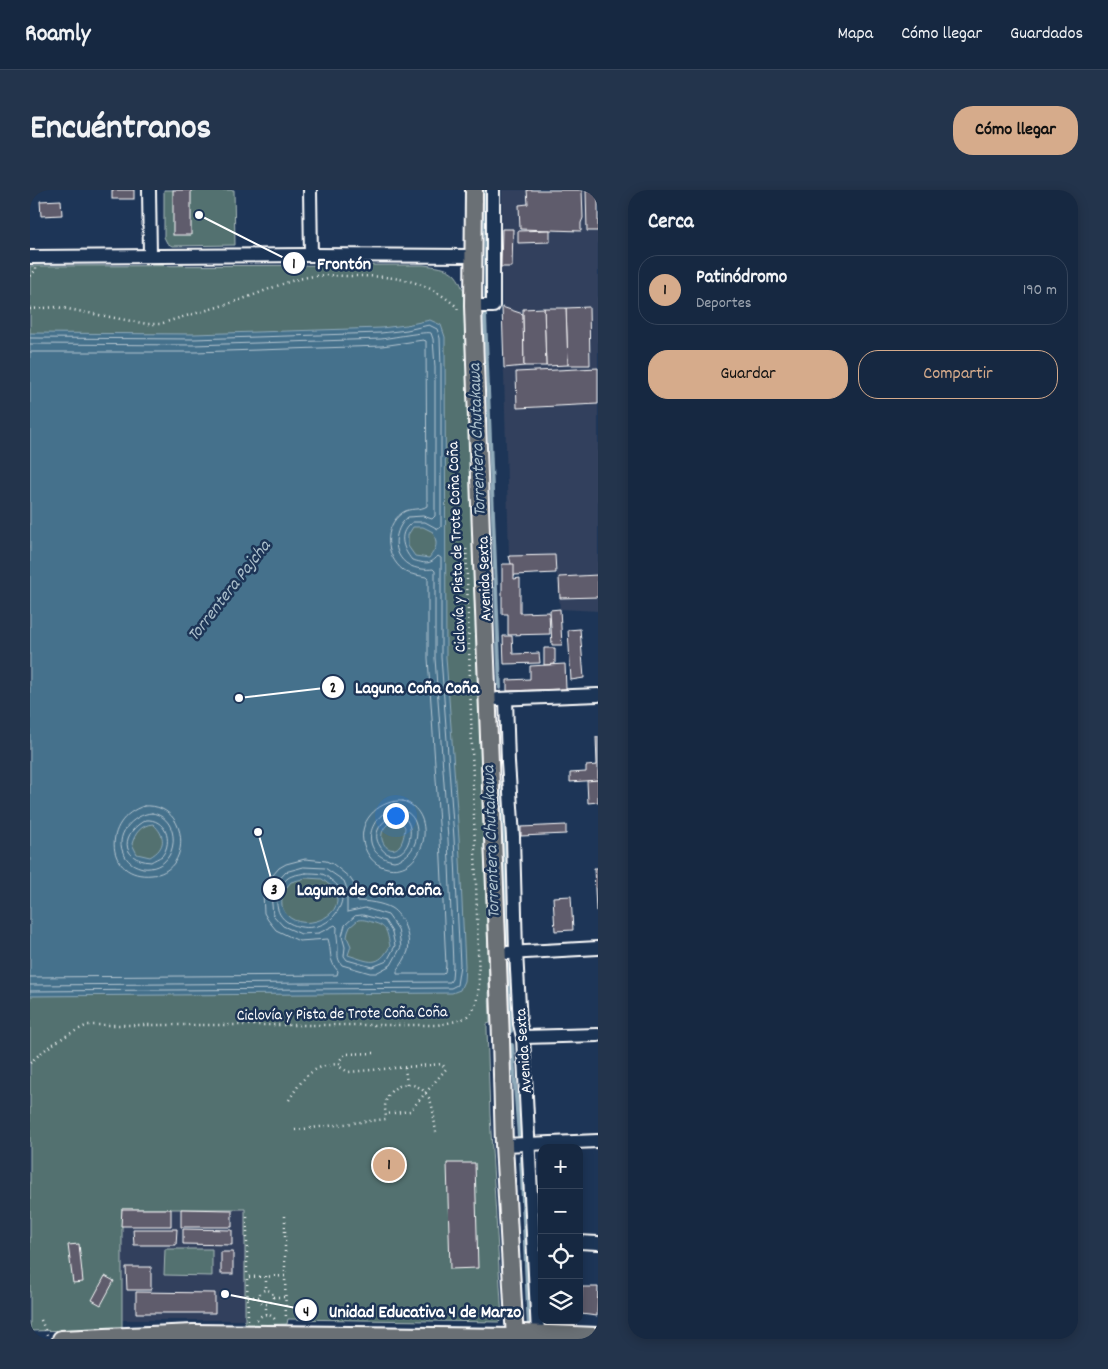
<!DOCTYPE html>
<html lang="es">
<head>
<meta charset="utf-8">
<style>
	body { margin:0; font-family:Dekko,sans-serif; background:#23344c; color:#f1f3f6 }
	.controls { position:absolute; right:15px; bottom:15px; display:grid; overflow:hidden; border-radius:10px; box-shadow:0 2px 12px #0003 }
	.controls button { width:45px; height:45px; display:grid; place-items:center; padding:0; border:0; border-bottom:1px solid #35445a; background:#162841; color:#f1f3f6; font:25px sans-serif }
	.you { position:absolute; left:365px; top:625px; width:18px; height:18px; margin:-12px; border:4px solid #fff; border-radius:50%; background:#1a73e8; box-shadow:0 0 0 8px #1a73e833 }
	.badge { display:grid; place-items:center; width:32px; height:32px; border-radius:50%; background:#d6ab8b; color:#111; font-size:16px; font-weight:700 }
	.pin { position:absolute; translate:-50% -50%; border:2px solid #fff; box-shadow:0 1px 5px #0006 }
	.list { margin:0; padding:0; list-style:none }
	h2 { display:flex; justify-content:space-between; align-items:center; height:65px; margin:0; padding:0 20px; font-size:21px }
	h2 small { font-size:16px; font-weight:400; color:#9ea6b1 }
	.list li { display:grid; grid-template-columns:32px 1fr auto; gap:15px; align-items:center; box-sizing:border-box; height:70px; margin:0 10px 10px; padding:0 10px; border:1px solid #35445a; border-radius:20px }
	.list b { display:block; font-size:19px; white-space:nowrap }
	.list p { margin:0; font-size:16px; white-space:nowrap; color:#9ea6b1 }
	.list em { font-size:16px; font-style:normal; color:#9ea6b1 }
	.actions { display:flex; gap:10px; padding:15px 20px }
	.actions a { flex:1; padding:11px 0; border:1px solid #d6ab8b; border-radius:20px; text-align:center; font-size:18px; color:#d6ab8b }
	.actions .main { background:#d6ab8b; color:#111 }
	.icon { flex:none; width:28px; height:28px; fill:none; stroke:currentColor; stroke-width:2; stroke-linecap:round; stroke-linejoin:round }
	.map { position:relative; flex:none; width:568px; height:1149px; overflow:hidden; border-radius:20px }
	header { display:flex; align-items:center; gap:30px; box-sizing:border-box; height:70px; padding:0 25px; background:#162841; border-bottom:1px solid #35445a }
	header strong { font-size:24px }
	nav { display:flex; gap:28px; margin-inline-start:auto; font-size:18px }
	.intro { display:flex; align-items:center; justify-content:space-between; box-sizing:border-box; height:120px; padding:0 30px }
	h1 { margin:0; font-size:35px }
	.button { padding:12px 22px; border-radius:20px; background:#d6ab8b; color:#111; font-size:18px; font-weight:700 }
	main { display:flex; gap:30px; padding:0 30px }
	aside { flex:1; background:#162841; border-radius:20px; box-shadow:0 2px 12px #0003 }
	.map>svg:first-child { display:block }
</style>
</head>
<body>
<header>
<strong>Roamly</strong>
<nav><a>Mapa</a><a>Cómo llegar</a><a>Guardados</a></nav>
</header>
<div class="intro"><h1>Encuéntranos</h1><a class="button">Cómo llegar</a></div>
<main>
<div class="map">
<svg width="568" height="1149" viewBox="0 0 568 1149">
	<rect width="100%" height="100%" fill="#1d3557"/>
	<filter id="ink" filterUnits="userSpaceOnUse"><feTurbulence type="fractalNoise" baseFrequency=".02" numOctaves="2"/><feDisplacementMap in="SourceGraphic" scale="10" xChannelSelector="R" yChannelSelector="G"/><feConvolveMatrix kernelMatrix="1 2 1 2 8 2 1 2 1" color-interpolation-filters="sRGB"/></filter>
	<g filter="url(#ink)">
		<!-- built -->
		<g fill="#31405d">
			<polygon points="472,0 568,0 568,421 530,419 525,365 479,366 471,77"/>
			<rect x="92" y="1019" width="123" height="111"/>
		</g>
		<!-- green -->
		<g fill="#527170" stroke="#a8b8b8">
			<polygon points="134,0 204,0 205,55 142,56 137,53 134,47"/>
			<path d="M393,75C421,78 427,80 436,108L455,583L456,701L460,833L457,834V839L460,925L472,1129L469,1132L258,1129L257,1134L215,1135V1019H92V1139L0,1141V76Z"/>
			<polygon points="135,1059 182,1059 182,1086 134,1085"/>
		</g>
		<!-- water -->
		<path fill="#45718c" stroke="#8faaba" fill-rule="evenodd" d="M400,130L411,135L415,147L416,467L429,648L435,776L434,791L430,800L422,803L0,806V143L164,144L351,138L376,135ZM383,337H393L403,342C408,355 407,357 399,368L385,366L378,356V345ZM369,629L375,637C372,680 338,651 358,634C362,631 364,630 369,629ZM123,634C136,646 136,658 120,667L107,664L102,654C105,643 111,635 123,634ZM276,688L292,689L306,700C306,703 307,708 307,712C303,734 262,741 253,719C251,715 252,708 252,703L261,692ZM328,730C335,729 338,731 345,733C358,737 357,743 360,756C348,778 340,772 318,765L321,756L317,747L318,742L320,737Z"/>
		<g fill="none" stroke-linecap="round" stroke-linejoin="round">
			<!-- shore -->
			<g stroke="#b5c6d1" stroke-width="1">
				<path d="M0,148L164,149L351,143L377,140L399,135L407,139L410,148L411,177V337L408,339L395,332H383C367,342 372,358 382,370C395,373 399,376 408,366L411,368V467L424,648L430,775L427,795L421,798L0,801"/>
				<path d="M0,154L164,155L351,149C360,148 397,141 401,143L403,149L405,177V326L402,329L393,326L378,327C363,339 361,365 379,375C386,379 396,380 403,379L405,381V468L418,649L423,775L422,789L420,792L0,795"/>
				<path d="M0,162H165L352,156L393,150L396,151L397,316C390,321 380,317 372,323C353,337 355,366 373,380C380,385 388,385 396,387L398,389V468L410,649L416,775L415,782L413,784H367V781C371,775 376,768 378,761C381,747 373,725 361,718C352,713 337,711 327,711L324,694L320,688L303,674L296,671L275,669L256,674L249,678L237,692L233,702L234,723L238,730L246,740L269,751L298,749C302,761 298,771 308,781L307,785L0,787"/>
				<path d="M373,611C412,623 393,693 351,676C341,672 335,661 333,651C329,629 351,609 373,611Z"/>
				<path d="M114,616C160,612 163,682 122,685C75,690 71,629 114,616Z"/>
				<path d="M362,619C396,616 394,666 364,671C331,666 335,629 362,619Z"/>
				<path d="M122,623C154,628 149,682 113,678C105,676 99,673 95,666C82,646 103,624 122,623Z"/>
				<path d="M363,625C391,622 382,672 358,664C354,662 352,660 350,656C341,643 352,631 363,625Z"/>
				<path d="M116,630C135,628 144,651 132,666C129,668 124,670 121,672C89,670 91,642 116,630Z"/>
				<path d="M274,677L295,678L314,691L317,699V722L335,718L358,725L368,739L371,757L361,775L346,783H340L312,775C307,769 308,766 308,759C308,751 306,745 307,737L305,735L289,743L271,744L253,736L243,725L241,704L242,697L256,682Z"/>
				<path d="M276,683C281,683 287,683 292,684C295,685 298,687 301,690C314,699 315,709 307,722C296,739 272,742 256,731C242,721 245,698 258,688C262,685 271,684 276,683Z"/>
				<polygon points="333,725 355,731 362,742 365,756 357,771 342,777 317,770 314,766 315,757 312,746 315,735 325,726"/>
			</g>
			<!-- stream -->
			<g stroke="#8faaba" stroke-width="4">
				<polyline points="455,0 456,95 455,126 470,498"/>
				<polyline points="473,592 477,755"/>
				<polyline points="477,774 481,841"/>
				<polyline points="482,855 489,946"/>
				<polyline points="491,967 499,1139"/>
			</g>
		</g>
		<!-- building -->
		<g fill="#5f5b6c" stroke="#fff">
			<rect x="82" y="0" width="22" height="9"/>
			<rect x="143" y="0" width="18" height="45"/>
			<polygon points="497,0 552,0 553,28 551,33 551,41 490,39 489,15 498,14"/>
			<polygon points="556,0 568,0 568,41 557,41"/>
			<polygon points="31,10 32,25 11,26 10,11"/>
			<polygon points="472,39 483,39 482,77 471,77"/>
			<polygon points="520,40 520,52 488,53 488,41"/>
			<polygon points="472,117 493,124 494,176 474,178"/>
			<polygon points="559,117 560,175 538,175 536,118"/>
			<polygon points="514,118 536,118 538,175 516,176"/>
			<polygon points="514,118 516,176 494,176 493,119"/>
			<polygon points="568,178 568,214 487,218 486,182"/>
			<polygon points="525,365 526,383 484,385 479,366"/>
			<polygon points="472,374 484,374 484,389 490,388 490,423 519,422 520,444 478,445 478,424 472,424"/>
			<polygon points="568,385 568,407 530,408 529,387"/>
			<polygon points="530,419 532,455 522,455 520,420"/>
			<polygon points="550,439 554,488 541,490 538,440"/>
			<polygon points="473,446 482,446 483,464 509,463 510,473 474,474"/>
			<polygon points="514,458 525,458 525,474 514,475"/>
			<polygon points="535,474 536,499 477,501 477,490 500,489 500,476"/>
			<polygon points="566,547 568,547 568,590 540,592 540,583 556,582 556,576 567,575"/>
			<polygon points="568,590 568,612 558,613 557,591"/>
			<polygon points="536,635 536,644 491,646 491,637"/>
			<polygon points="564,678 568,678 568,720 566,721"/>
			<polygon points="541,706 543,740 525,741 523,707"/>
			<polygon points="417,973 445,973 448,1078 420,1079"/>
			<polygon points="92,1019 141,1019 141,1036 91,1036"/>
			<polygon points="151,1019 202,1020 202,1037 151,1037"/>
			<polygon points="103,1039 147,1039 146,1055 104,1055"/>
			<polygon points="153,1039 202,1040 202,1055 153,1054"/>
			<polygon points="49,1054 53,1092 43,1093 38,1055"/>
			<rect x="191" y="1062" width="12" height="22"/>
			<polygon points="96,1077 121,1077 121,1100 97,1100"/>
			<polygon points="75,1086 84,1091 71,1115 62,1110"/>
			<polygon points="552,1097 568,1097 567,1126 551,1124"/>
			<polygon points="106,1102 185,1103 185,1123 106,1123"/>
		</g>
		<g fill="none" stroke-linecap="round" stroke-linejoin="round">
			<!-- minor casing -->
			<g stroke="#fff" stroke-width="16">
				<g id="minor">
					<polyline points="119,0 120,65"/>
					<polyline points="280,0 281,65"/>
					<polyline points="0,67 281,65 443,66"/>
					<polyline points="443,116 463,116 463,0"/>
					<polyline points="468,509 568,505"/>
					<polyline points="476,509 478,572 483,647 486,762 490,834 493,847 508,1143"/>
					<polyline points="478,763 568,758"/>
					<polyline points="493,847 568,845"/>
					<polyline points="474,955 568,951"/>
					<polyline points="549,1052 568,1053"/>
				</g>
			</g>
			<!-- major casing -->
			<g stroke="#fff" stroke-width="20">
				<g id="major">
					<polyline points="444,0 443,116 452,371 471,849 474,955 485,1149"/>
					<polyline points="31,1149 163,1143 485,1147 493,1143 568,1146"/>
				</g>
			</g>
			<!-- path -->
			<g stroke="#fff" stroke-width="2.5" stroke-dasharray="1 4" stroke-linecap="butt">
				<polyline points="0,86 6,80 6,78"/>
				<path d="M0,119L27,117L117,134H130C160,124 192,117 221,106C243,98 263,88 286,86C298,84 309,86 321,86C363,86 394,88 427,117L428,122"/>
				<polyline points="344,863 315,864 309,871 310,877 318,882 412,874 416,879 380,921 356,924"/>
				<path d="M0,873C16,857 37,844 58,835H407C439,829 446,828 449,794L436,355"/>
				<polyline points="375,878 377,894"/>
				<path d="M259,910C273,888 281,875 310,874"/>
				<path d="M265,940L356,929C356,925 355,921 355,917C356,893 386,885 399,908C404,918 404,931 406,942"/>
				<polyline points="255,1026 255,1086"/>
				<polyline points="217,1027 217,1087"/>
				<polyline points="236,1086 236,1101"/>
				<circle cx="236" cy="1107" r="7"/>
				<polyline points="218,1107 230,1107"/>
				<polyline points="243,1107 255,1107"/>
				<polyline points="236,1124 236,1114"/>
				<polyline points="11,1130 18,1147"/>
				<polyline points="218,1130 217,1087 255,1086 256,1130"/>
				<path d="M227,1130C233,1122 241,1123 246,1131"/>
			</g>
			<!-- minor -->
			<use href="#minor" stroke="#1d3557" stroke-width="12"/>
			<!-- major -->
			<use href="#major" stroke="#6b6f75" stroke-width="16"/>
		</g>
	</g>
	<g text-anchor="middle" stroke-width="5" stroke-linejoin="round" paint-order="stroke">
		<!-- street labels -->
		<g font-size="16" fill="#fff" stroke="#1d3557">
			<text transform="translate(425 357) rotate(-92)" y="6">Ciclovía y Pista de Trote Coña Coña</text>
			<text transform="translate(453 389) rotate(-92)" y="6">Avenida Sexta</text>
			<text transform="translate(312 822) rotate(-1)" y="6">Ciclovía y Pista de Trote Coña Coña</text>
			<text transform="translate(492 861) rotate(-94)" y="6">Avenida Sexta</text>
		</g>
		<!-- water labels -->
		<g font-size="18" font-style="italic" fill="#abbfcb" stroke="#1d3557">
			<text transform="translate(446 250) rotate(-92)" y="6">Torrentera Chutakawa</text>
			<text transform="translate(198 400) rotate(-52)" y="6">Torrentera Pajcha</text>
			<text transform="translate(460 652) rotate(-92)" y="6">Torrentera Chutakawa</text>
		</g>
	</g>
	<!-- callouts -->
	<path fill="none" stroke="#fff" stroke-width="2" d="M169 25L264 73M209 508L303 497M228 642L244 699M195 1104L276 1120"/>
	<g fill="#fff" stroke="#1d3557" stroke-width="2">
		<circle cx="169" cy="25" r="5"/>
		<circle cx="209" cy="508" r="5"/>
		<circle cx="228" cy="642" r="5"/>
		<circle cx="195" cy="1104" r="5"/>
		<circle cx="264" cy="73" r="12"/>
		<circle cx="303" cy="497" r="12"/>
		<circle cx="244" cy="699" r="12"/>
		<circle cx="276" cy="1120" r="12"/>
	</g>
	<g font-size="15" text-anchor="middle" font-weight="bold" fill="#111">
		<text x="264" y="78">1</text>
		<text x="303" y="502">2</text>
		<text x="244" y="704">3</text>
		<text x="276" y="1126">4</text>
	</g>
	<g font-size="18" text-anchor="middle" font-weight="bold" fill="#fff" stroke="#1d3557" stroke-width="5" stroke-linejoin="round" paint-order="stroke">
		<text x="314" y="79">Frontón</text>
		<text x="387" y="503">Laguna Coña Coña</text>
		<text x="339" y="705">Laguna de Coña Coña</text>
		<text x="395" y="1127">Unidad Educativa 4 de Marzo</text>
	</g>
</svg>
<div class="controls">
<button>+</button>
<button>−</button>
<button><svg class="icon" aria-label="locate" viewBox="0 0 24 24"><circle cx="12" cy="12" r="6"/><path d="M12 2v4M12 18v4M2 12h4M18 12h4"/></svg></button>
<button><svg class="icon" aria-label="layers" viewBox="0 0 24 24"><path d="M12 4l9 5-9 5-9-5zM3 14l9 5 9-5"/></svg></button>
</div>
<div class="you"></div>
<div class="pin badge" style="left:359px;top:975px">1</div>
</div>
<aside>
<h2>Cerca<small></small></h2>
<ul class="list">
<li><span class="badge">1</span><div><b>Patinódromo</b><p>Deportes</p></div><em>190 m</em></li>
</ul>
<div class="actions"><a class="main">Guardar</a><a>Compartir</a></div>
</aside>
</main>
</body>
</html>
